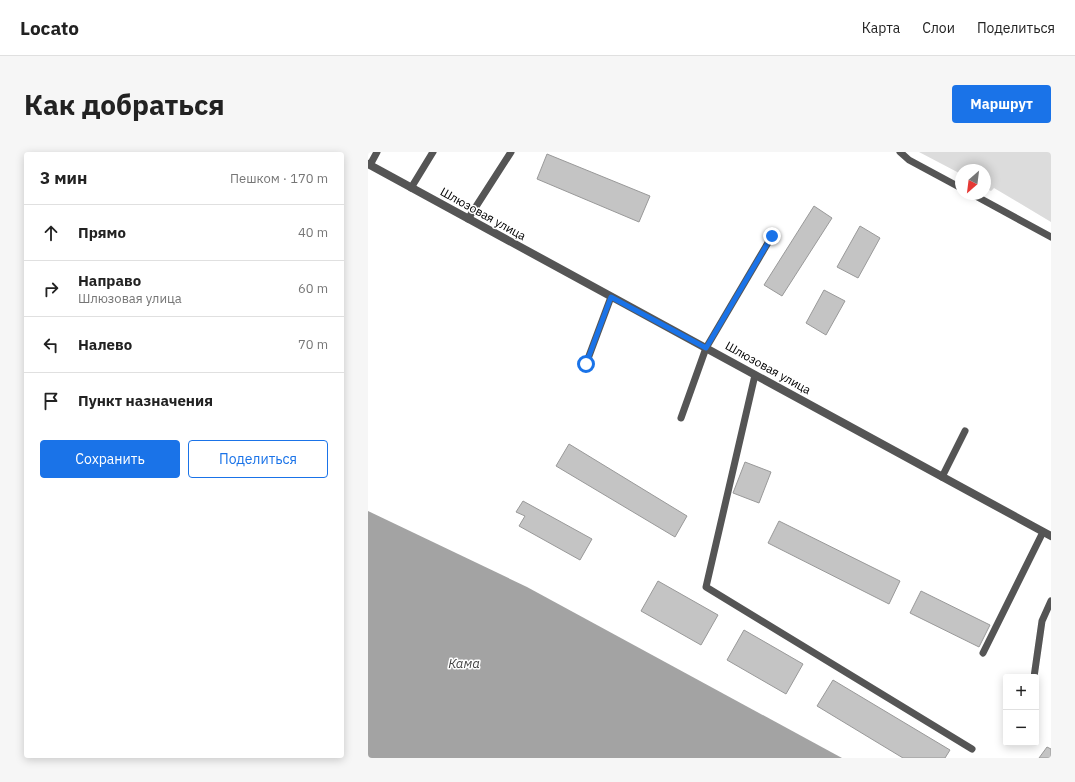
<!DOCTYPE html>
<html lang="ru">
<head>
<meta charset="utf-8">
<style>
	body { margin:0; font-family:"IBM Plex Sans",sans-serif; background:#f6f6f6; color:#222 }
	.controls { position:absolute; right:12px; bottom:12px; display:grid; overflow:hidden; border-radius:4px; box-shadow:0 2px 10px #0003 }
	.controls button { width:36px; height:36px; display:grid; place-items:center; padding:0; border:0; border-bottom:1px solid #e0e0e0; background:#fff; color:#222; font:20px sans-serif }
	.compass { position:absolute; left:587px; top:12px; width:36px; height:36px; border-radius:50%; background:#fff; box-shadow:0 2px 10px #0003; rotate:208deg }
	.stop { position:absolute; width:12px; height:12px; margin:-9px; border:3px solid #1a73e8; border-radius:50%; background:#fff }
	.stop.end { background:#1a73e8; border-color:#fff; box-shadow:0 1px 4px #0008 }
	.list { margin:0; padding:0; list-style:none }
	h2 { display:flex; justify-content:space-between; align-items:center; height:52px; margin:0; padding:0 16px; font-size:17px }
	h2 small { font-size:13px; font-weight:400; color:#767676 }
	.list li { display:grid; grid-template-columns:26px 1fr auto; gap:12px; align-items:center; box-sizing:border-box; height:56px; padding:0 16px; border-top:1px solid #e0e0e0 }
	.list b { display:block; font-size:15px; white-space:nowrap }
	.list p { margin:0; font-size:13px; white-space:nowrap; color:#767676 }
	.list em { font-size:13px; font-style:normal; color:#767676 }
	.actions { display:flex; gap:8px; padding:12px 16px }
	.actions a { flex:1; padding:9px 0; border:1px solid #1a73e8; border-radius:4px; text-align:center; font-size:14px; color:#1a73e8 }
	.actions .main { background:#1a73e8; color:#fff }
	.icon { flex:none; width:22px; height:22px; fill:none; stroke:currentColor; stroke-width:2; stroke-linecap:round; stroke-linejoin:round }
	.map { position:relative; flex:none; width:683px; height:606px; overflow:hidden; border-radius:4px }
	header { display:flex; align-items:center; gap:24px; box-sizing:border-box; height:56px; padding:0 20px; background:#fff; border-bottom:1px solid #e0e0e0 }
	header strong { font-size:19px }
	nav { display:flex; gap:22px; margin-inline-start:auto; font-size:14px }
	.intro { display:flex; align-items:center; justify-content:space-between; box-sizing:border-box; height:96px; padding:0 24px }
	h1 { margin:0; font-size:28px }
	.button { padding:10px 18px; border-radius:4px; background:#1a73e8; color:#fff; font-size:14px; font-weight:700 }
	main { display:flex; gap:24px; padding:0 24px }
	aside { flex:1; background:#fff; border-radius:4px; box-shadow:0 2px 10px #0003 }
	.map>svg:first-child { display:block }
</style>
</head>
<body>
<header>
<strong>Locato</strong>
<nav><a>Карта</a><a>Слои</a><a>Поделиться</a></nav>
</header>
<div class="intro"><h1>Как добраться</h1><a class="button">Маршрут</a></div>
<main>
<aside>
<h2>3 мин<small>Пешком · 170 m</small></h2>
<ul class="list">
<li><svg class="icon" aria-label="ahead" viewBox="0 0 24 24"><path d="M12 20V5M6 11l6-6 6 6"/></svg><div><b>Прямо</b></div><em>40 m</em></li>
<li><svg class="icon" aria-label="right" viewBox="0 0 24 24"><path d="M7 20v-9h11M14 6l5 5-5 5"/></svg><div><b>Направо</b><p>Шлюзовая улица</p></div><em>60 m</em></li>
<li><svg class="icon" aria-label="left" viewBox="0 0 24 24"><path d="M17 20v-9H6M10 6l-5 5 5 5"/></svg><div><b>Налево</b></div><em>70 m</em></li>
<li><svg class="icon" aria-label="arrive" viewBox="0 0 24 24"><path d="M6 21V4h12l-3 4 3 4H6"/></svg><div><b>Пункт назначения</b></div></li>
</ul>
<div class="actions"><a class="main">Сохранить</a><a>Поделиться</a></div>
</aside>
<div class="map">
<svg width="683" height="606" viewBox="0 0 683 606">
	<rect width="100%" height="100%" fill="#fff"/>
	<!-- green -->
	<polygon fill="#dcdcdc" points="551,0 683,0 683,70 626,36 623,39 617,36 617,18 593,18 593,22"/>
	<!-- water -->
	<polygon fill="#a3a3a3" points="0,359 159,435 474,606 0,606"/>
	<!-- building -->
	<g fill="#c4c4c4" stroke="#999">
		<polygon points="179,2 282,44 271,70 169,27"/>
		<polygon points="446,54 464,66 414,144 396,133"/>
		<polygon points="492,74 512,86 490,126 469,115"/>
		<polygon points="456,138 477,149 458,183 438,171"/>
		<polygon points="201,292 319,364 307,385 188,314"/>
		<polygon points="377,310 403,320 391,351 365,341"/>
		<polygon points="155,349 224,387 212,408 151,374 157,364 148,360"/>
		<polygon points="411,369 532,429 521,452 400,391"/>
		<polygon points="290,429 350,463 333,493 273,459"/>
		<polygon points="553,439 622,473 611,495 542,461"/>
		<polygon points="376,478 435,512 418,542 359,508"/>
		<polygon points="465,528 582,598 577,606 535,606 449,554"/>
		<polygon points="679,595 683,597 683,606 671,606"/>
	</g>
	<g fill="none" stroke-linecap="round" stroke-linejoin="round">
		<!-- service -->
		<g stroke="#555" stroke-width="7">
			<polyline points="532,0 541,8 593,36"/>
			<polyline points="2,13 9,0"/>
			<polyline points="43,36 65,0"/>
			<polyline points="604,42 683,85"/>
			<polyline points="100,67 143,0"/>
			<polyline points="218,212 243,145"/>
			<polyline points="387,223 338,435 604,597"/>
			<polyline points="313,266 338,196 404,84"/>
			<polyline points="574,325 597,279"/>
			<polyline points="615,501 675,380"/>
			<polyline points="666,525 674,469 683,449"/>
		</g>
		<!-- tertiary -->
		<polyline stroke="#555" stroke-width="8" points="0,12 683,384"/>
	</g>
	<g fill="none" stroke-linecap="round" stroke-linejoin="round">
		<!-- route -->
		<polyline stroke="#1a73e8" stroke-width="5" points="218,212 243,145 338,196 404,84"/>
	</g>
	<g text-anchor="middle" stroke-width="3" stroke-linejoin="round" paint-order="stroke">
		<!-- street labels -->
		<g font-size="12" fill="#000" stroke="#fff">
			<text transform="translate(115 62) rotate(29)" y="4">Шлюзовая улица</text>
			<text transform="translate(400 216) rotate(29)" y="4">Шлюзовая улица</text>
		</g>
		<!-- water labels -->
		<g font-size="13" font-style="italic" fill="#444" stroke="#fff">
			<text x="96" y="516">Кама</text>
		</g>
	</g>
</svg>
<div class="controls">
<button>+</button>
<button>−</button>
</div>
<svg class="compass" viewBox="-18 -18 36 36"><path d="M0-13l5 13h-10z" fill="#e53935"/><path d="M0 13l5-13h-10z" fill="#767676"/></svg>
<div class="stop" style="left:218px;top:212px"></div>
<div class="stop end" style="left:404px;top:84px"></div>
</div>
</main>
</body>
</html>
